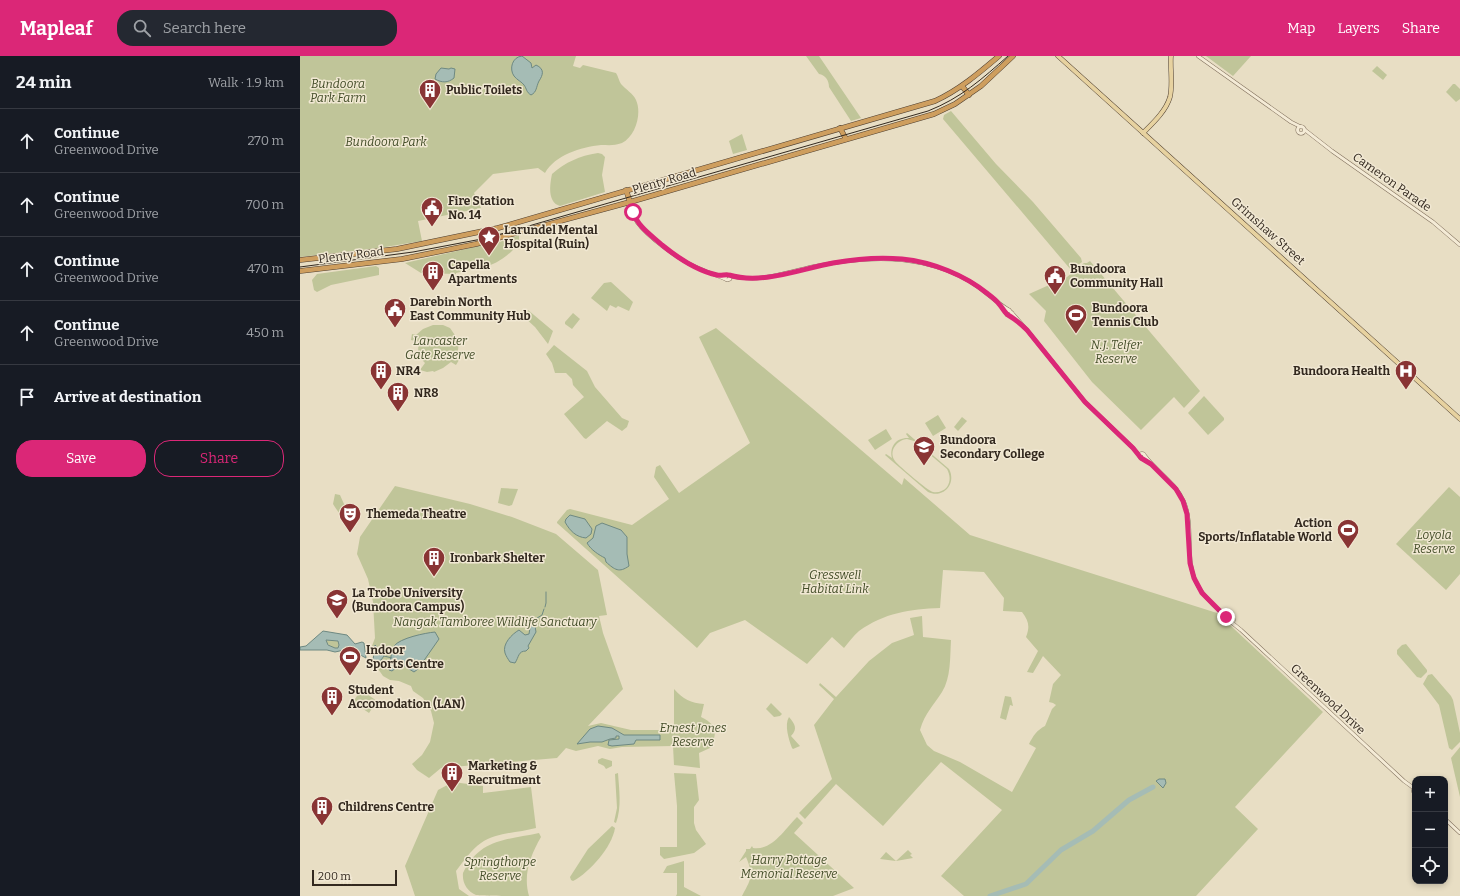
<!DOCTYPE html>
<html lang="en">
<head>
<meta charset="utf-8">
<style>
	body { margin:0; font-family:Bitter,serif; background:#242831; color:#f1f3f6 }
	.controls { position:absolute; right:12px; bottom:12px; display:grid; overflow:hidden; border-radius:8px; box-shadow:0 2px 6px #0003 }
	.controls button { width:36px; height:36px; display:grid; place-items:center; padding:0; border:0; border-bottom:1px solid #363941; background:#171b24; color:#f1f3f6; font:20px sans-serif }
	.scale { position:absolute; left:12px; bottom:10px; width:85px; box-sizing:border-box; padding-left:4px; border:2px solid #33291f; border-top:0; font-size:11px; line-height:14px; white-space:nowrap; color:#33291f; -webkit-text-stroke:3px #f1e8d3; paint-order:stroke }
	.stop { position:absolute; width:12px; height:12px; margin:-9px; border:3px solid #db2777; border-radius:50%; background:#fff }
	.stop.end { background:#db2777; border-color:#fff; box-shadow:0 1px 4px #0008 }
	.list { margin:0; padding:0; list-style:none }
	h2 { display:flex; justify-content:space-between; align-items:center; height:52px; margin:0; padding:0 16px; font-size:17px }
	h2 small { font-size:13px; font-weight:400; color:#9ea1a6 }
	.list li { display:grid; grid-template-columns:26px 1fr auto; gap:12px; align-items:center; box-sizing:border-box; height:64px; padding:0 16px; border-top:1px solid #363941 }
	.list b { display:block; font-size:15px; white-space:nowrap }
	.list p { margin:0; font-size:13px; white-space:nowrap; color:#9ea1a6 }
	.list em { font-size:13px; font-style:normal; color:#9ea1a6 }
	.actions { display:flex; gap:8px; padding:12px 16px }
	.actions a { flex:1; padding:9px 0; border:1px solid #db2777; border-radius:16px; text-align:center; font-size:14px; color:#db2777 }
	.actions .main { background:#db2777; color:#fff }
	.icon { flex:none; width:22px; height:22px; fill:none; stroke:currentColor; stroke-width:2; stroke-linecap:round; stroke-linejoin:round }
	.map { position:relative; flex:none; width:1160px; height:840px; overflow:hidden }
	header { display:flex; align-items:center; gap:24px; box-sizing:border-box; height:56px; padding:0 20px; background:#db2777; color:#fff }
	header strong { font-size:19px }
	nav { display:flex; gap:22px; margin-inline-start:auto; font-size:14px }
	.search { width:280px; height:36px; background:#242831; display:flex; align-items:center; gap:10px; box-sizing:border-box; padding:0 14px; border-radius:16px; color:#9ea1a6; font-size:15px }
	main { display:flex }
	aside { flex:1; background:#171b24 }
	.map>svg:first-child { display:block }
</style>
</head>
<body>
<header>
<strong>Mapleaf</strong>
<div class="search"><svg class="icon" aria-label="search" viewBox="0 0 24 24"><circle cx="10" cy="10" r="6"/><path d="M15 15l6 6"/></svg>Search here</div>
<nav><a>Map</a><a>Layers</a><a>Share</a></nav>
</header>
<main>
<aside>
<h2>24 min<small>Walk · 1.9 km</small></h2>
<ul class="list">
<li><svg class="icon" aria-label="ahead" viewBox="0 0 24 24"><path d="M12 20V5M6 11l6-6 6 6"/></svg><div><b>Continue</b><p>Greenwood Drive</p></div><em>270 m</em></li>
<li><svg class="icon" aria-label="ahead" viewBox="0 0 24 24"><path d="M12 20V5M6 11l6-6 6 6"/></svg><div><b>Continue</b><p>Greenwood Drive</p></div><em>700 m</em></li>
<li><svg class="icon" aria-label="ahead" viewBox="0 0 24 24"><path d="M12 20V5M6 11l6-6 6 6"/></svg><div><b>Continue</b><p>Greenwood Drive</p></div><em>470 m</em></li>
<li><svg class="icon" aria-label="ahead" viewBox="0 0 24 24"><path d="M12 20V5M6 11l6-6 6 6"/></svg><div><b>Continue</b><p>Greenwood Drive</p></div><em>450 m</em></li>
<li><svg class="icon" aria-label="arrive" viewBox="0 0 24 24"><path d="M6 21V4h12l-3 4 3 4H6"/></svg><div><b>Arrive at destination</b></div></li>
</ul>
<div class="actions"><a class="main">Save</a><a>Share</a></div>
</aside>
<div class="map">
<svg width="1160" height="840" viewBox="0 0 1160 840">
	<rect width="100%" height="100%" fill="#e8dec4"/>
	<!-- green -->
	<g fill="#c0c599" fill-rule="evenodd">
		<path d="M0,0H276L273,10L280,12L283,9L316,17C318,20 319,25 321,28C326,34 333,37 336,44C342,57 336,80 322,87C314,90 308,89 301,89C281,91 255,99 245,117L238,112L193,118L174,137L181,152L118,165L122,185L79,192L0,201Z"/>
		<path d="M506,0H519L561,62L551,65L529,31C529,24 525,19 519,18Z"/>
		<polygon points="906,0 951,0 933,20"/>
		<polygon points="1077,10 1087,19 1083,24 1072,15"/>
		<polygon points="1153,28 1155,28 1160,33 1160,43 1156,46 1146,36"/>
		<polygon points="651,55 696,108 733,146 781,202 782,206 771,214 643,63 644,59"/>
		<polygon points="442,78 447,94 433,98 429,85"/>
		<path d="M298,97L302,98L305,101L302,119L305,136L260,150C247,146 250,128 252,118C266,106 279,100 298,97Z"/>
		<path d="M219,179V187C210,199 197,208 182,212L181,211L156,217V218L121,217L105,207L196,186L197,187Z"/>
		<polygon points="790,205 900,335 884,352 874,341 841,374 792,326 744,265 746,255 729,238 767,221 784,207 787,207"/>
		<polygon points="76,210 79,212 79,219 31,229 17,236 14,234 12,224 17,218"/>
		<polygon points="311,226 333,246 329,255 318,250 316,252 310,249 307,255 291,242 304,227"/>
		<polygon points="228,254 253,275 248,288 235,271 224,261"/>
		<polygon points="273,257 280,263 272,273 265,268 265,266"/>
		<path d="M133,269H143L150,272L159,285L158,294L155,300L159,304L156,309L151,306L143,312L134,316L133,315L127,316L120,314L125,307C119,301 116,293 120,286L111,284L112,278L116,279L123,273Z"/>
		<path d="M416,272L512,352L602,429L604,422L670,479L917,557L1023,656L935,751L958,773L896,840H664L641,820L702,754L641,706L583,770L536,728L505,763L499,757L532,723L514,669L534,643L519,629L520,627L536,641L569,605L592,587L614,579L610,562L622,560L623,581L651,584C650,601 651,622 642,636C633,650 625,657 620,674L627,689L634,695L660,706L712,736L736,692L729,688C733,680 737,674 745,670L752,653L756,649L753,647L749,646L753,628L761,619L743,600L733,617L727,616L738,595L726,581C730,571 729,565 722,556L703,555L704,542L684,516L643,514L640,552C610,553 584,557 559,575C553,580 549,586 544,592L532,581L507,608L445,564L410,577L397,592L257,467V466L267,454L270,453L332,469L369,443L354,421L356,411L360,409L379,437L450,387L399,281Z"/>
		<polygon points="254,289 287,315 295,331 322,362 329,365 327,371 322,375 307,365 286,383 284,382 264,358 284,341 273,329 272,323 266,317 255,317 252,307 246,298"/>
		<polygon points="904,340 924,362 924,364 908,379 888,357"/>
		<polygon points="638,359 646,372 633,380 625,367"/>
		<polygon points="662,361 667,365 658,375 654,371"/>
		<polygon points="586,373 592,383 575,394 568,384"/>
		<path d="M607,377L649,413C657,428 643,443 628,436L585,399L586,398L592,402C589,390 597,381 609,382L606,378ZM607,383L614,385L647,413C650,419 651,425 647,431C644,435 638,437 633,436C628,435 599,410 595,405C588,395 597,384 607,383Z"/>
		<path d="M95,430L170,448L212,461L256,478L298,514L307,559L299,560L303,577L323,633L288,670L301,667L331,674H374V633C383,643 391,647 404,648L401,661C417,669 418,676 410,692L399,697L400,712L374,709L373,690L322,691L310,693L298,690L276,695L266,692L257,702L141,712L129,722L117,714L112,708L122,699L130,686L134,667L131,655L123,642L113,635L111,630L99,625L90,624L83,620L76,610L73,601L72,590L75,582L73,546L68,523L57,498L60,481Z"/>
		<polygon points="1149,431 1160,441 1160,518 1146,534 1096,488"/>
		<polygon points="201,432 218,433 212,449 209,450 198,447"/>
		<path d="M35,438L40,439L44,448L51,456L53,460L49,464C42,463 37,454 33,448Z"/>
		<path d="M27,584L38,585L39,589L38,592C34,593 28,589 26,586Z"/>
		<polygon points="1106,588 1127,614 1127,616 1121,622 1117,621 1097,598 1097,594 1102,589"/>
		<polygon points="1132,618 1151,640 1153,644 1160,677 1160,686 1152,694 1149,692 1139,649 1123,628 1128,619"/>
		<polygon points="61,634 77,645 69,657 53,646"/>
		<polygon points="705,640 711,641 713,650 710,649 706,664 700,662"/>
		<polygon points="471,647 482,658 480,660 474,661 466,653"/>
		<path d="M489,661C495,668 498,673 491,680L500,690L493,693L492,692C489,684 484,669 489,661Z"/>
		<polygon points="1160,691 1160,741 1151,702"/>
		<polygon points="302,702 312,705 312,710 306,713 304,710 298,707 298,704"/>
		<path d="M318,717C319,733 322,751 316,767L314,766L317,752L315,718Z"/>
		<polygon points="374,717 396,718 399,744 394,751 394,767 396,774 406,788 394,797 364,803 360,799 360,791 377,791 377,750"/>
		<path d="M153,726L183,730V737L231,731L236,772C218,777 197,776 181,787C171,794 163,806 156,815L159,833L169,840H115L105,810L138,734Z"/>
		<path d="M497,761L503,767L494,777L554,832L533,840H442C451,823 454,820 446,801L439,806L446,795V793H450L452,790L453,792C472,795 485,773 497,761Z"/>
		<path d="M312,770L315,772C312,791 290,816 273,825L271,824L270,821L288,793Z"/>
		<path d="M239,777L241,781C230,800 223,819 229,840C220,840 181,840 176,839C167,835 162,827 163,817C180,782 207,784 239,777Z"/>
		<polygon points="608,794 612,798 610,799 613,802 596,805 580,803 586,796 596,805"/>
		<polygon points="384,805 384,831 401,840 376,840 377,838 377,817 363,817 367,810"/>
	</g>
	<!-- water -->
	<g fill="#a5bcb5" stroke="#6e8982" fill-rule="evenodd">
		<path d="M222,0L231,7L232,12L236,9C245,13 243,19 239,25C236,31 237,36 231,39C226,36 227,33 224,29C222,26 217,24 214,20C209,13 212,1 222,0Z"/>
		<path d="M141,12L149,13L151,12L155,13L154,22C148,27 142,27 135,23L136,18Z"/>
		<path d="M270,459L285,463L292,473L291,478L286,482C276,481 270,475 265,466L266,463Z"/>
		<path d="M302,467L321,474L327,481V498L329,510C319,517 315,514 306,506L305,502C299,499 291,494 287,487L293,482L296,470Z"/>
		<path d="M234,564L236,576L228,590L229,592L226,595C218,595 219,601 215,607L210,606C208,603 206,600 205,597C202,588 212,578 219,574L225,579L229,578L230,572L227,568L230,565Z"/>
		<path d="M23,575L47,579L55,588L62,586L64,587L66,602L49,593L35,596L27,594H0V591L6,590ZM26,584L38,585L39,589L38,592H35L28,589Z"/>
		<path d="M135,576L139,583L118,613L114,616L101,608L92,615L89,614C89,610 92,593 94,590C100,582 125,577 135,576Z"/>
		<polygon points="75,589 82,596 84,600 81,604 77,606 73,604"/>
		<polygon points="298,670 312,672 324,679 360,679 360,684 336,684 334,688 312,690 308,689 309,684 319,683 319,680 316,680 316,682 310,683 302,686 290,686 277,688 290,673"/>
		<polygon points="859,723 865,723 866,727 863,732 856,725"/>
	</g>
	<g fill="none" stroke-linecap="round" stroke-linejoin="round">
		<!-- stream -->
		<g stroke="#6e8982" stroke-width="1">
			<polyline points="245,551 246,547 246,536"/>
			<polyline points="234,564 242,559 244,553"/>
			<polyline points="84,600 92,602"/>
		</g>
		<!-- river -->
		<polyline stroke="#a5bcb5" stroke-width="5" points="690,840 726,828 761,794 793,775 829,744 853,731"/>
		<!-- minor casing -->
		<g stroke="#81705d" stroke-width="4">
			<g id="minor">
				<polyline points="898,0 991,66 1001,71"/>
				<circle cx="1001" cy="74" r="3.5"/>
				<polyline points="1005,74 1032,95 1133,166 1160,189"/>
				<path d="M330,146C332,153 333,160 337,166C348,181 379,204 396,211C406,216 417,219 427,224L430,223V220L426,219L425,223"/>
				<path d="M430,220C456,227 486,217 511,211C565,200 620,197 669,225C683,233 694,245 709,254"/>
				<polyline points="701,250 707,259 710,259 712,257 709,254 706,256"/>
				<polyline points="712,257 727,274 785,346 833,392 840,400"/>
				<circle cx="842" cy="400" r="2.5"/>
				<path d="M845,400C857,416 876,427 884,446C895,473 883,504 898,530C905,543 918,553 929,564"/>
				<circle cx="931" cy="564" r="2.5"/>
				<polyline points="931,566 941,574 1104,725 1115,733 1113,735 1115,738"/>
				<polyline points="1145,763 1160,777"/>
			</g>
		</g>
		<!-- major casing -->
		<g stroke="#4f3f30" stroke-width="5">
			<g id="major">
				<polyline points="758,0 1160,363"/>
				<path d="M843,77C853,67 866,55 870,41C873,28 870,13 871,0"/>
			</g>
		</g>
		<!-- highway casing -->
		<g stroke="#4f3f30" stroke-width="5.5">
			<g id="highway">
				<polyline points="662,30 669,39"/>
				<polyline points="540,72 546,83"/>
				<polyline points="326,134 330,146"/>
				<path d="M0,204L97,193L198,172L635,45C659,34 679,17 699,0"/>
				<polyline points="0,215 102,203 176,188 330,146 634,58 655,48 681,30 713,0"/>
			</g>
		</g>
		<!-- minor -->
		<use href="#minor" stroke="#f4ebd6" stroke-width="3"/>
		<!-- major -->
		<use href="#major" stroke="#e7d2a0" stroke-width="4"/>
		<!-- highway -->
		<use href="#highway" stroke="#ce9e5e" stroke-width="4.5"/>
		<!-- tram -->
		<path stroke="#33291f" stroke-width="1" d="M0,211L113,196L187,182L628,55C661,42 682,23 708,0"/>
	</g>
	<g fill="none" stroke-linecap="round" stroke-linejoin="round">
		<!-- route -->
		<path stroke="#db2777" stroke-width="5" d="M333,156C338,171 351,179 362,189C378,202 397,215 417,219C421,220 426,218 429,219C462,229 500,213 533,207C555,203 580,201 602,203C632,206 665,219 688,238C692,241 696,244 699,248C702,251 705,257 708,259C715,263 721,268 727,274L785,346L833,392L841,402L851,408L876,433L883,445L887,458L890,507L894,522L902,537L926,561"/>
	</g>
	<!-- icons -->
	<defs>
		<g id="building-pin" transform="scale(1.15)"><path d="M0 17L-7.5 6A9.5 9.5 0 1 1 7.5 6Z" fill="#893434" stroke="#f1e8d3"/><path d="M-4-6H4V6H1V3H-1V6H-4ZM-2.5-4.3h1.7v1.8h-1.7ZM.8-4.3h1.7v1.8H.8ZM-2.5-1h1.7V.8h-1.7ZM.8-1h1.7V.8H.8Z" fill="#fff"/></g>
		<g id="civic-pin" transform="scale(1.15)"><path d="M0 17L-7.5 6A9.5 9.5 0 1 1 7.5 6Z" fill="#893434" stroke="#f1e8d3"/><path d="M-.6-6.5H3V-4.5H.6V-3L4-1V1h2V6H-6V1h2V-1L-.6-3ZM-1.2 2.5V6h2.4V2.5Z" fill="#fff"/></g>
		<g id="sight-pin" transform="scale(1.15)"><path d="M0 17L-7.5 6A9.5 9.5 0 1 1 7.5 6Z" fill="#893434" stroke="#f1e8d3"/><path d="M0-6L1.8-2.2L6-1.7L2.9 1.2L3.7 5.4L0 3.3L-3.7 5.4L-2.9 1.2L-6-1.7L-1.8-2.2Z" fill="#fff"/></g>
		<g id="stadium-pin" transform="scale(1.15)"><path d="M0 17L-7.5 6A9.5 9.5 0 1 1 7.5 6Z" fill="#893434" stroke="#f1e8d3"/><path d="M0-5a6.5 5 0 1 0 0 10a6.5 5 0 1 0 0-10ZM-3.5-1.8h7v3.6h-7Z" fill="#fff"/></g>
		<g id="hospital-pin" transform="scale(1.15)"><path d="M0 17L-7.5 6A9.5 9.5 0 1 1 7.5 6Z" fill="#893434" stroke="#f1e8d3"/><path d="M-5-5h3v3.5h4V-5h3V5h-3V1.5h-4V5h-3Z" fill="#fff"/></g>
		<g id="school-pin" transform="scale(1.15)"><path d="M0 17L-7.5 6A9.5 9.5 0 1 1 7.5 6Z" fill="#893434" stroke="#f1e8d3"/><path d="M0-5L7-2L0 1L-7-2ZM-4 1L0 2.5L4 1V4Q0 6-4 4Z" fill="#fff"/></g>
		<g id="theatre-pin" transform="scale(1.15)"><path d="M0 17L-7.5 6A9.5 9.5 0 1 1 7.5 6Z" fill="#893434" stroke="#f1e8d3"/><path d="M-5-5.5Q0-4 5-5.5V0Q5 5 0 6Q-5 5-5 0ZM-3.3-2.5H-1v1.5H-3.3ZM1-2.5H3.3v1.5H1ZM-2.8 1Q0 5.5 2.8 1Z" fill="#fff"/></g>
		<g id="university-pin" transform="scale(1.15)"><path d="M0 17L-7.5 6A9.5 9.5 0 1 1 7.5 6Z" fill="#893434" stroke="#f1e8d3"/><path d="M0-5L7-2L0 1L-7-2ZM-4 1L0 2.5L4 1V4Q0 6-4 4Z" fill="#fff"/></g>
	</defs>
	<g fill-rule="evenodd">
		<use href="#building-pin" x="130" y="34"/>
		<use href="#civic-pin" x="132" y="152"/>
		<use href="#sight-pin" x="189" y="181"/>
		<use href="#building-pin" x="133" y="216"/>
		<use href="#civic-pin" x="755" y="220"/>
		<use href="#civic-pin" x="95" y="253"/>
		<use href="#stadium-pin" x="776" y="259"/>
		<use href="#building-pin" x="81" y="315"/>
		<use href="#hospital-pin" x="1106" y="315"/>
		<use href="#building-pin" x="98" y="337"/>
		<use href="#school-pin" x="624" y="391"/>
		<use href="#theatre-pin" x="50" y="458"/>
		<use href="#stadium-pin" x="1048" y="474"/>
		<use href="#building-pin" x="134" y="502"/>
		<use href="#university-pin" x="37" y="544"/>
		<use href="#stadium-pin" x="50" y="601"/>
		<use href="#building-pin" x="32" y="641"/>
		<use href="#building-pin" x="152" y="717"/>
		<use href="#building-pin" x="22" y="751"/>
	</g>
	<g text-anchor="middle" stroke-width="3" stroke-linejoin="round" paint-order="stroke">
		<!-- park labels -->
		<g font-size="12" font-style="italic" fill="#434d28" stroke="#f1e8d3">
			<text x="38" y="32">Bundoora<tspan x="38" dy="14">Park Farm</tspan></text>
			<text x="86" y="90">Bundoora Park</text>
			<text x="140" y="289">Lancaster<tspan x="140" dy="14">Gate Reserve</tspan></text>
			<text x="816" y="293">N.J. Telfer<tspan x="816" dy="14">Reserve</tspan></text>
			<text x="1134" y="483">Loyola<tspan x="1134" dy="14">Reserve</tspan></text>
			<text x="535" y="523">Gresswell<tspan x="535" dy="14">Habitat Link</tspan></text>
			<text x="195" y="570">Nangak Tamboree Wildlife Sanctuary</text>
			<text x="393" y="676">Ernest Jones<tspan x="393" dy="14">Reserve</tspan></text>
			<text x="489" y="808">Harry Pottage<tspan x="489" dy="14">Memorial Reserve</tspan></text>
			<text x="200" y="810">Springthorpe<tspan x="200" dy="14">Reserve</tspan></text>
		</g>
		<!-- poi labels -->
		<g font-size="12" font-weight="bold" fill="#33291f" stroke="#f1e8d3" text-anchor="start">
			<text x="146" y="38">Public Toilets</text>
			<text x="148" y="149">Fire Station<tspan x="148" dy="14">No. 14</tspan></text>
			<text x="204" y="178">Larundel Mental<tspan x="204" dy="14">Hospital (Ruin)</tspan></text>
			<text x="148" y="213">Capella<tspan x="148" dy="14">Apartments</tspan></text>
			<text x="770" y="217">Bundoora<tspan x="770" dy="14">Community Hall</tspan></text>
			<text x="110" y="250">Darebin North<tspan x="110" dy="14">East Community Hub</tspan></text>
			<text x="792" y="256">Bundoora<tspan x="792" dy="14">Tennis Club</tspan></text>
			<text x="96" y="319">NR4</text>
			<text x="1090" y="319" text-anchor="end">Bundoora Health</text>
			<text x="114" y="341">NR8</text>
			<text x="640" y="388">Bundoora<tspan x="640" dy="14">Secondary College</tspan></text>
			<text x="66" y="462">Themeda Theatre</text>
			<text x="1032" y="471" text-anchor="end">Action<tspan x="1032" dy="14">Sports/Inflatable World</tspan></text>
			<text x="150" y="506">Ironbark Shelter</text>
			<text x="52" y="541">La Trobe University<tspan x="52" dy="14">(Bundoora Campus)</tspan></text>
			<text x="66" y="598">Indoor<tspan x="66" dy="14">Sports Centre</tspan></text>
			<text x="48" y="638">Student<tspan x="48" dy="14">Accomodation (LAN)</tspan></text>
			<text x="168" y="714">Marketing &amp;<tspan x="168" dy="14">Recruitment</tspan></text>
			<text x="38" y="755">Childrens Centre</text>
		</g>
		<!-- street labels -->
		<g font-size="12" fill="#33291f" stroke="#f1e8d3">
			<text transform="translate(364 125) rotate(-16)" y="4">Plenty Road</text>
			<text transform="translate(1092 126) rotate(35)" y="4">Cameron Parade</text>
			<text transform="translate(968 175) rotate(42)" y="4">Grimshaw Street</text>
			<text transform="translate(51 199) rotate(-7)" y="4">Plenty Road</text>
			<text transform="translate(1028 643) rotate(43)" y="4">Greenwood Drive</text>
		</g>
	</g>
</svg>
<div class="controls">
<button>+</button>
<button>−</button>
<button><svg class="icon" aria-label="locate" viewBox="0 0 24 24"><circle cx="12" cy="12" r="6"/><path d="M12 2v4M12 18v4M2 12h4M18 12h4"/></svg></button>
</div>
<div class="scale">200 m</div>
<div class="stop" style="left:333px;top:156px"></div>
<div class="stop end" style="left:926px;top:561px"></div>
</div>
</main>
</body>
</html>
